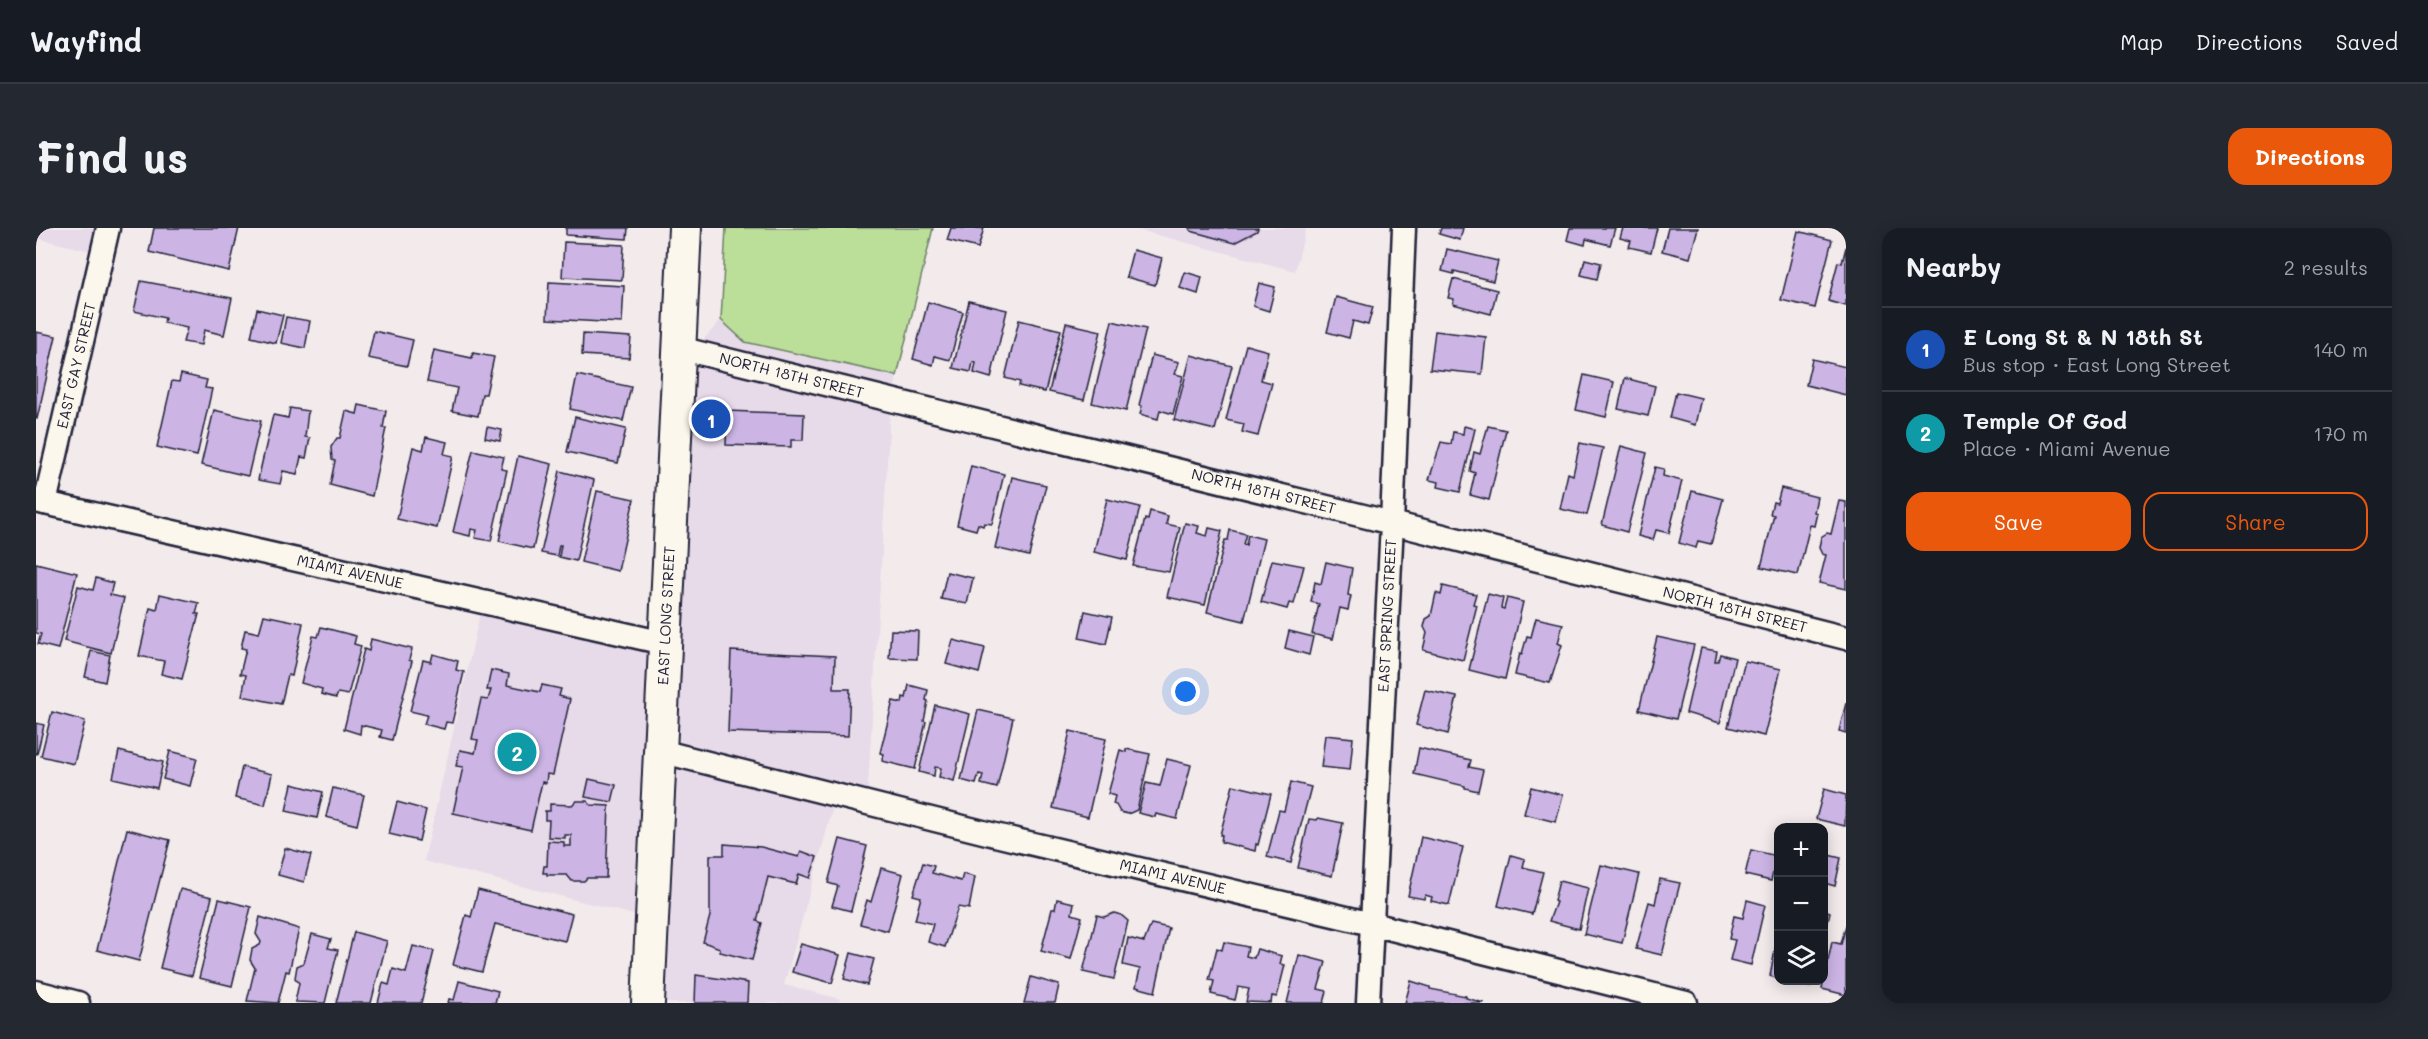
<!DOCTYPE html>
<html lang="en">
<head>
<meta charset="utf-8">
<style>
	body { margin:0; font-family:Mali,sans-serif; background:#242831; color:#f1f3f6 }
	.controls { position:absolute; right:18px; bottom:18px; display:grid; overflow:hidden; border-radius:12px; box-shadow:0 3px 15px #0003 }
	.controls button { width:54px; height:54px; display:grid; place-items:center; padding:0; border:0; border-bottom:2px solid #363941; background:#171b24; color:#f1f3f6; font:30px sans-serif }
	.you { position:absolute; left:1150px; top:464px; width:21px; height:21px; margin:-15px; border:4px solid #fff; border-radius:50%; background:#1a73e8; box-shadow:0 0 0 9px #1a73e833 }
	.badge { display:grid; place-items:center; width:39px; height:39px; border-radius:50%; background:#ea580c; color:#fff; font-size:20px; font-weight:700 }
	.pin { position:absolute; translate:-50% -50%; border:3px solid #fff; box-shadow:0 2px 6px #0006 }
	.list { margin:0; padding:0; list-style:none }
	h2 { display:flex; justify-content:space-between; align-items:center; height:78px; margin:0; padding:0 24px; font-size:26px }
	h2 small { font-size:20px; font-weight:400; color:#9ea1a6 }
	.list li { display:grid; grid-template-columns:39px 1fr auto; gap:18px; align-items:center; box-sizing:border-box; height:84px; padding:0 24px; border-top:2px solid #363941 }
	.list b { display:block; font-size:22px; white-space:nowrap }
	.list p { margin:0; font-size:20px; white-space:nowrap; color:#9ea1a6 }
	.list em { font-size:20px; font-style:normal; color:#9ea1a6 }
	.actions { display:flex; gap:12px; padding:18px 24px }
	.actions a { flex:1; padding:14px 0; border:2px solid #ea580c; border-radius:18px; text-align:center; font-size:21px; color:#ea580c }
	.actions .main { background:#ea580c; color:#fff }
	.icon { flex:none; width:33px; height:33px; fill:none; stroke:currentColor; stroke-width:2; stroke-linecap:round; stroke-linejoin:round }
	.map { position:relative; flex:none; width:1810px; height:775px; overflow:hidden; border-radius:18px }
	header { display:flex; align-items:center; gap:36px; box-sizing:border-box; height:84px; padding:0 30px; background:#171b24; border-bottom:2px solid #363941 }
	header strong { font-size:28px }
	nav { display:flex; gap:33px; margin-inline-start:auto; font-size:21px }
	.intro { display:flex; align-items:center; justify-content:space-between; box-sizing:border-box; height:144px; padding:0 36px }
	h1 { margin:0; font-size:42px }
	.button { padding:15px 27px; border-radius:18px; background:#ea580c; color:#fff; font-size:21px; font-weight:700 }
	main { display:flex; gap:36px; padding:0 36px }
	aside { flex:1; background:#171b24; border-radius:18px; box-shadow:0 3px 15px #0003 }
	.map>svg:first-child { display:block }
</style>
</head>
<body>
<header>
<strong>Wayfind</strong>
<nav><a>Map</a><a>Directions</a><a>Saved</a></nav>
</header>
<div class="intro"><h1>Find us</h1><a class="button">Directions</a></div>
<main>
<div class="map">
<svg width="1810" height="775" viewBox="0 0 1810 775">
	<rect width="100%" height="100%" fill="#f2eaeb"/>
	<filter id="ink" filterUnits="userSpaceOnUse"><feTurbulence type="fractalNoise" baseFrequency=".0167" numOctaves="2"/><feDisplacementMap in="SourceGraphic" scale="12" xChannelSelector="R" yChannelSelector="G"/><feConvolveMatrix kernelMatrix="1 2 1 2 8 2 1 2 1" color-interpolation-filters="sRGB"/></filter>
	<g filter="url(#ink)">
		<!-- built -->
		<g fill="#e7dae9">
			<polygon points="0,0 78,0 72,27 0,10"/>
			<polygon points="1095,0 1270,0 1259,43"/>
			<polygon points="685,92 710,114 861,148 854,183 831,575 800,568 748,757 804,771 803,775 619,775 622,693 388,633 447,373 635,418 654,127"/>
		</g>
		<!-- green -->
		<polygon fill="#bbde98" stroke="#6e806a" stroke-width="1.5" points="690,0 897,0 861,148 709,114 685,92"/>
		<!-- building -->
		<g fill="#ccb5e5" stroke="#22223b" stroke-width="1.5">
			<polygon points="118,0 203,0 193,43 113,24"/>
			<polygon points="530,0 592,0 591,11 530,7"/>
			<polygon points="915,0 948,0 942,20 911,12"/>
			<polygon points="1153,0 1222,0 1221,3 1198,15 1155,3"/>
			<polygon points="1405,0 1427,0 1424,12 1403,6"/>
			<polygon points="1534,0 1579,0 1574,17 1550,11 1549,17 1531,12"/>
			<polygon points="1587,0 1621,0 1615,24 1593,19 1595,13 1584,10"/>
			<polygon points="1632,0 1662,0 1654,30 1626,23"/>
			<polygon points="1762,3 1796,12 1779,80 1745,72"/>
			<polygon points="528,14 588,17 586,52 526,49"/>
			<polygon points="1810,19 1810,78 1792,73 1802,34 1806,35"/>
			<polygon points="1411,21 1462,33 1457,53 1418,43 1418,46 1406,43"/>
			<polygon points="1097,22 1126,30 1119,57 1090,49"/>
			<polygon points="1549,31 1565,35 1561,51 1545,47"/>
			<polygon points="1149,44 1166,49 1162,66 1144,60"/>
			<polygon points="1417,51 1461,62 1455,86 1417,76 1418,71 1412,70"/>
			<polygon points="105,53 196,70 188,107 168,102 165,117 147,114 151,100 128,95 129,90 98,83"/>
			<polygon points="513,54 588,58 586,95 511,91"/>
			<polygon points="1223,55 1239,59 1233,83 1217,78"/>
			<polygon points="1300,69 1337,79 1332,97 1317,93 1313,110 1291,104"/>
			<polygon points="933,73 971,82 955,150 938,145 940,135 937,134 935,144 917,140"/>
			<polygon points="892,74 927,84 914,132 899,128 897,137 877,131"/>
			<polygon points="221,81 247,87 240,115 215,109"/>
			<polygon points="250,89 274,93 269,120 245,115"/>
			<polygon points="983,92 1025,102 1009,164 983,158 984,154 969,150"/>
			<polygon points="1076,93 1110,101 1090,183 1056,175"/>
			<polygon points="1030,95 1065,103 1048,172 1013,164"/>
			<polygon points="338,103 377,112 371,138 332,130"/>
			<polygon points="1399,103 1450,109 1446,146 1394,141"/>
			<polygon points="0,104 20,108 1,191 0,191"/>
			<polygon points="547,106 595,109 593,130 546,127"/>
			<polygon points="1210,117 1232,123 1225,152 1236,155 1222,208 1206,204 1208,196 1190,192"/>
			<polygon points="398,122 436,130 437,125 458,129 450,166 446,166 442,188 416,183 421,160 391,154"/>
			<polygon points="1116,127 1143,134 1139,146 1147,148 1137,186 1124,182 1122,191 1104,186 1106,178 1103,177"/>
			<polygon points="1155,127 1196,138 1179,202 1138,192"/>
			<polygon points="1776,131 1810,139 1810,167 1770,157"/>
			<polygon points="145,146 171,152 169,160 176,161 161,228 121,219 136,153 143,154"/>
			<polygon points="541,147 595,159 587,193 534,181"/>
			<polygon points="1548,147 1578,154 1570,189 1540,182"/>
			<polygon points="1589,150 1619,158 1612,188 1582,181"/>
			<polygon points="1640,164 1665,170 1659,197 1634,190"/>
			<polygon points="323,177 350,183 347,200 350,200 336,268 294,257 299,233 296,232 295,219 301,210 304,210 310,183 321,186"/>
			<polygon points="254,180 272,183 269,209 274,210 270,230 265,229 261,246 247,243 244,256 222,252 237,187 252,190"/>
			<polygon points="178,182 225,193 212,248 165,237"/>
			<polygon points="691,183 768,186 767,212 755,212 755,219 690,217"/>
			<polygon points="539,189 590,201 582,235 531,224"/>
			<polygon points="1428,198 1439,201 1424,264 1402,259 1403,254 1393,252 1405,214 1415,216 1417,204 1427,206"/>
			<polygon points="1452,198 1470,202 1453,272 1434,267 1439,245 1434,243 1438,224 1444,226"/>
			<polygon points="451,199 466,202 464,213 449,210"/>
			<polygon points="390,209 411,214 408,226 417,228 401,300 361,291 377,219 387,222"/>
			<polygon points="1544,215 1567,220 1551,287 1524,281 1532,245 1537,247"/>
			<polygon points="1585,218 1611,225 1591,304 1566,297"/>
			<polygon points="437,222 468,229 465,241 471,242 455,313 439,310 441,302 435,301 434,308 417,304"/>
			<polygon points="482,228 516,236 497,321 463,313"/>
			<polygon points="935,238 968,246 956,296 948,295 947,298 942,296 940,302 921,297"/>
			<polygon points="1619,239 1628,241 1627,248 1646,253 1633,305 1620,302 1617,312 1602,308"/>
			<polygon points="524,243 558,252 540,333 523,329 525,317 523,317 521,328 505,325"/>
			<polygon points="976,249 1010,257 993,328 959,320"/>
			<polygon points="1745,260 1781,269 1778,284 1781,285 1778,298 1774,297 1762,347 1725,339 1738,287 1734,286 1737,274 1741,275"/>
			<polygon points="561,263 598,271 582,343 545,334"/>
			<polygon points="1656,263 1687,271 1675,316 1662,313 1660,320 1643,315"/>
			<polygon points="1071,271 1104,279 1091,332 1058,324"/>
			<polygon points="1803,273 1810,274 1810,361 1783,355 1790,327 1786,326 1783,320 1785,309 1791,305 1795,306"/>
			<polygon points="1114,283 1132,288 1130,296 1144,299 1133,344 1097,338 1109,291 1112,292"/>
			<polygon points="1149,295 1163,298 1161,305 1171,308 1173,300 1186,303 1169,377 1131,369"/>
			<polygon points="1194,302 1210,306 1207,316 1210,317 1212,307 1228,311 1208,393 1171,384 1189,312 1192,312"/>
			<polygon points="1236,332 1268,338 1258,376 1253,375 1251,381 1225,374"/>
			<polygon points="1290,334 1316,340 1312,367 1315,368 1312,382 1304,380 1297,411 1276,406 1283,376 1275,374 1279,354 1285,356"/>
			<polygon points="0,335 41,345 22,421 2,416 5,406 0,405"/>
			<polygon points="911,344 937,350 931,376 905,371"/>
			<polygon points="60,350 77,355 74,367 88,370 75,425 28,413 42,358 57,362"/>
			<polygon points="1407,358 1440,366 1437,376 1441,377 1427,432 1387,422 1391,405 1388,399 1390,391 1395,388 1400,365 1405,367"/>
			<polygon points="124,366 163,375 160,386 163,386 146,451 125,446 128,433 103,428 114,380 121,382"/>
			<polygon points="1452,366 1467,370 1465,380 1468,381 1471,370 1487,374 1469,451 1433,442"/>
			<polygon points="1049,383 1076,389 1070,416 1043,410"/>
			<polygon points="228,387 267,395 256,448 252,447 245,476 206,468 210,447 204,446 210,421 205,420 209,402 223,405"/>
			<polygon points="1500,390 1527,396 1522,415 1526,417 1514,455 1479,447 1484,425 1486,426 1491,408 1495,409"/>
			<polygon points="285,399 320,408 318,416 325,418 312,467 302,465 300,470 285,466 286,461 265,455 277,408 282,409"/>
			<polygon points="855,402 882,403 881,431 853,430"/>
			<polygon points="1253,403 1277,409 1273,427 1249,420"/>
			<polygon points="1621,409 1658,417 1640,491 1603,482"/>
			<polygon points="335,411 376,421 373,432 376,433 356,512 344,509 346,502 325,497 324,506 308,501 328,421 333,423"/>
			<polygon points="917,412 949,420 943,445 910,436"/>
			<polygon points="1665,420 1681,423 1679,433 1682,433 1684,426 1699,430 1684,495 1650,485"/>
			<polygon points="55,423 74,427 69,454 49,449"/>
			<polygon points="695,423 799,428 798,461 814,461 812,508 692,504"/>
			<polygon points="397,426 422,433 420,442 428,444 416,495 410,494 408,501 388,496 391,487 374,483 387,432 395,434"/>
			<polygon points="1709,433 1745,441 1728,508 1692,499"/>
			<polygon points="455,442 473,446 471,457 504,464 506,457 525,461 523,468 534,471 517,547 511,546 510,555 506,554 495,602 417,585 427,539 420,538 424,522 439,525 442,512 436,511 445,471 452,472 455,462 451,462"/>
			<polygon points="873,457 892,462 890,472 892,473 888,493 890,494 879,541 846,533 848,526 844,525 857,473 866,475 867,469 870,470"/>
			<polygon points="1389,462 1421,469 1412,506 1380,497"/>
			<polygon points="1810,475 1810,505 1803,503"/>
			<polygon points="899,477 934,486 918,553 903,549 905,540 899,539 898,548 883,544"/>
			<polygon points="942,482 977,490 961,560 945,556 947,547 943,546 940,556 925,552"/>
			<polygon points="16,484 49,493 38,536 5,528"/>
			<polygon points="0,495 8,497 1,526 0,526"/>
			<polygon points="1034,503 1070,511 1052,589 1017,580"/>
			<polygon points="1289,507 1317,510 1314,542 1285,539"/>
			<polygon points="1383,520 1435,532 1433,539 1447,542 1442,563 1429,560 1429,558 1378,546"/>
			<polygon points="1090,521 1114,526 1101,582 1092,586 1084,584 1080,577 1077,576 1079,568 1072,566 1084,522 1090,524"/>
			<polygon points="83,523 127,534 121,560 77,550"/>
			<polygon points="134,523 161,530 154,558 127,551"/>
			<polygon points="1131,531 1155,537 1141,591 1120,586 1119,589 1102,585 1110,555 1124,558"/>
			<polygon points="206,539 236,546 229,577 199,570"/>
			<polygon points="553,551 580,557 576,574 549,569"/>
			<polygon points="1255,554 1275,559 1255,635 1231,629 1243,582 1248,583"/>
			<polygon points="256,556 287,564 281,590 250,583"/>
			<polygon points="1197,557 1235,566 1222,617 1220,616 1219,623 1185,614 1186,607 1184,607"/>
			<polygon points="1495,559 1527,567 1520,594 1488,586"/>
			<polygon points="297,560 328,567 321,597 290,589"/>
			<polygon points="1788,561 1810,567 1809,598 1780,591"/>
			<polygon points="540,573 551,573 555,577 573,578 570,650 551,650 548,653 536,653 531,647 511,647 511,645 507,645 508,638 511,638 512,613 528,614 528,618 535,618 535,607 529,607 529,610 512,609 513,592 509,592 509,583 514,583 514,576 536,577"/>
			<polygon points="361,574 390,582 383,613 353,606"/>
			<polygon points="1282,590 1307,595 1296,648 1262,640 1273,591 1281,592"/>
			<polygon points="91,601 134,612 103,733 61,722"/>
			<polygon points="1385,609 1427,619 1413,677 1395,673 1396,669 1389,667 1388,671 1372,668"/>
			<polygon points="804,611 831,618 815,683 796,678 802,658 792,655"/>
			<polygon points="688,616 725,619 763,629 765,623 781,629 774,650 763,646 760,656 732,649 721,693 726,695 716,732 684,724 684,720 667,714 674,688 674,627 688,627"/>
			<polygon points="249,620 275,627 268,654 242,647"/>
			<polygon points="1715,622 1741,628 1735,653 1709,647"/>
			<polygon points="1788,626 1805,630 1799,658 1788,655"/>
			<polygon points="1475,627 1489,631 1487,639 1507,644 1496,686 1462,678"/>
			<polygon points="887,635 898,638 896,645 925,653 927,646 939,649 933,681 922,679 909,719 892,714 897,696 879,692 885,669 877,667"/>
			<polygon points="1565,637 1603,646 1586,715 1548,706"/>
			<polygon points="845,640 867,646 852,703 824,696 831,672 835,674"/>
			<polygon points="1624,651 1644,655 1626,727 1600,721 1613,674 1619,676"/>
			<polygon points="1523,653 1552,660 1543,701 1513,693 1520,674 1518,673"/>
			<polygon points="144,661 176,669 156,748 124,740"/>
			<polygon points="442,662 536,686 529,713 459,696 446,744 417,737 430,687 435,689"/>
			<polygon points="183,671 215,679 196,758 163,750"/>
			<polygon points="1021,671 1038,675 1036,686 1046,689 1035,731 1005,723 1016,681 1019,681"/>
			<polygon points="1711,672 1729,677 1715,737 1694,732 1699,712 1693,711 1698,688 1707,690"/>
			<polygon points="1788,682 1794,684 1788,710"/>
			<polygon points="1078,685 1085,687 1092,693 1078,751 1047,744 1061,687 1068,689"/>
			<polygon points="224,689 263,701 253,744 250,743 242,775 211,773 219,740 214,732 216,721 224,717 225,714 220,706"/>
			<polygon points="1115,696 1133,700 1119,764 1100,759 1104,741 1087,737 1092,710 1108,714"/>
			<polygon points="1810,697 1810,767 1786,761 1796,714 1805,716"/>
			<polygon points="318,704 351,713 335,775 300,775"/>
			<polygon points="276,706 295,711 292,720 302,722 289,775 259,774 263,755 259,750 261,738 268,735"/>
			<polygon points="1742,707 1742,751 1734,748"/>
			<polygon points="1188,714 1212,719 1210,728 1218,730 1221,721 1246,728 1244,736 1249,737 1241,769 1236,768 1235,775 1210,774 1213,761 1202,759 1199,772 1175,766 1178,753 1173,752 1181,720 1186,722"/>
			<polygon points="765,716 804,727 796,755 756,744"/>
			<polygon points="377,718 398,723 385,775 342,775 347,755 353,757 357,741 370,745"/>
			<polygon points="815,725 838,731 831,757 808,751"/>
			<polygon points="1263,727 1290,734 1282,761 1291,763 1288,775 1251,775"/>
			<polygon points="660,747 712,755 711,775 659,775"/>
			<polygon points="995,749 1023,757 1019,775 988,775"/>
			<polygon points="1761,752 1775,752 1774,759 1761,755"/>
			<polygon points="423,753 462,763 459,775 412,775 413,771 418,772"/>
			<polygon points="1375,753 1394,759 1394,761 1430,768 1430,770 1448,775 1369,775"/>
		</g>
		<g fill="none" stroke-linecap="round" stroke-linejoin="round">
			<!-- street casing -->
			<g stroke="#22223b" stroke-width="27">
				<g id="street">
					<path id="s1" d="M643,120L1356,295L1810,410"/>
					<path id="s2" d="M0,273L628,415"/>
					<path id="s3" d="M9,275L72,0"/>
					<path id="s4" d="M624,523L959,607L1336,696L1650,775"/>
					<polyline points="0,764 42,775"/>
					<path id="s5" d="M1332,775L1356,295L1368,0"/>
				</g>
			</g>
			<!-- secondary casing -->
			<g stroke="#22223b" stroke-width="36">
				<g id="secondary">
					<path id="s6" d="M612,775L649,0"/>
				</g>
			</g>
			<!-- street -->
			<use href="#street" stroke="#fbf7ec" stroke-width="22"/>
			<!-- secondary -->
			<use href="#secondary" stroke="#fbf7ec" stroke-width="32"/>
		</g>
	</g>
	<g text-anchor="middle" stroke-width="6" stroke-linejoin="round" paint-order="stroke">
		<!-- street labels -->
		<g font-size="15" fill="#22223b" stroke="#fbf7ec">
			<text dy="5" stroke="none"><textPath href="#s3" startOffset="141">EAST GAY STREET</textPath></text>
			<text dy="5" stroke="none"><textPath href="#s1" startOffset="116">NORTH 18TH STREET</textPath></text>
			<text dy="5" stroke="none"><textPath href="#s1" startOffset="602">NORTH 18TH STREET</textPath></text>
			<text dy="5" stroke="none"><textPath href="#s2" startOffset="322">MIAMI AVENUE</textPath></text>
			<text dy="5" stroke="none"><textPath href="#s1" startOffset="1088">NORTH 18TH STREET</textPath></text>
			<text dy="5" stroke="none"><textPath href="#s6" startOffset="388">EAST LONG STREET</textPath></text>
			<text dy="5" stroke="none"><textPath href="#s5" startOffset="388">EAST SPRING STREET</textPath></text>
			<text dy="5" stroke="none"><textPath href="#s4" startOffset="528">MIAMI AVENUE</textPath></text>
		</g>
	</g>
</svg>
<div class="controls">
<button>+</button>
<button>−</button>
<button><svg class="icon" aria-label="layers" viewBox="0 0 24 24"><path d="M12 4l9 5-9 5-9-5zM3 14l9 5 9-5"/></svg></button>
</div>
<div class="you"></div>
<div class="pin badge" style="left:675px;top:191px;background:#1a4fb4">1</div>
<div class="pin badge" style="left:481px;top:524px;background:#0f9aa8">2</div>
</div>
<aside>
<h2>Nearby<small>2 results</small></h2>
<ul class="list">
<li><span class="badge" style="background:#1a4fb4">1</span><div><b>E Long St &amp; N 18th St</b><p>Bus stop · East Long Street</p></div><em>140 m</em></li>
<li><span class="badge" style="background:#0f9aa8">2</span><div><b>Temple Of God</b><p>Place · Miami Avenue</p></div><em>170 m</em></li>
</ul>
<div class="actions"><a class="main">Save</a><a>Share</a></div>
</aside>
</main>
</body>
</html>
